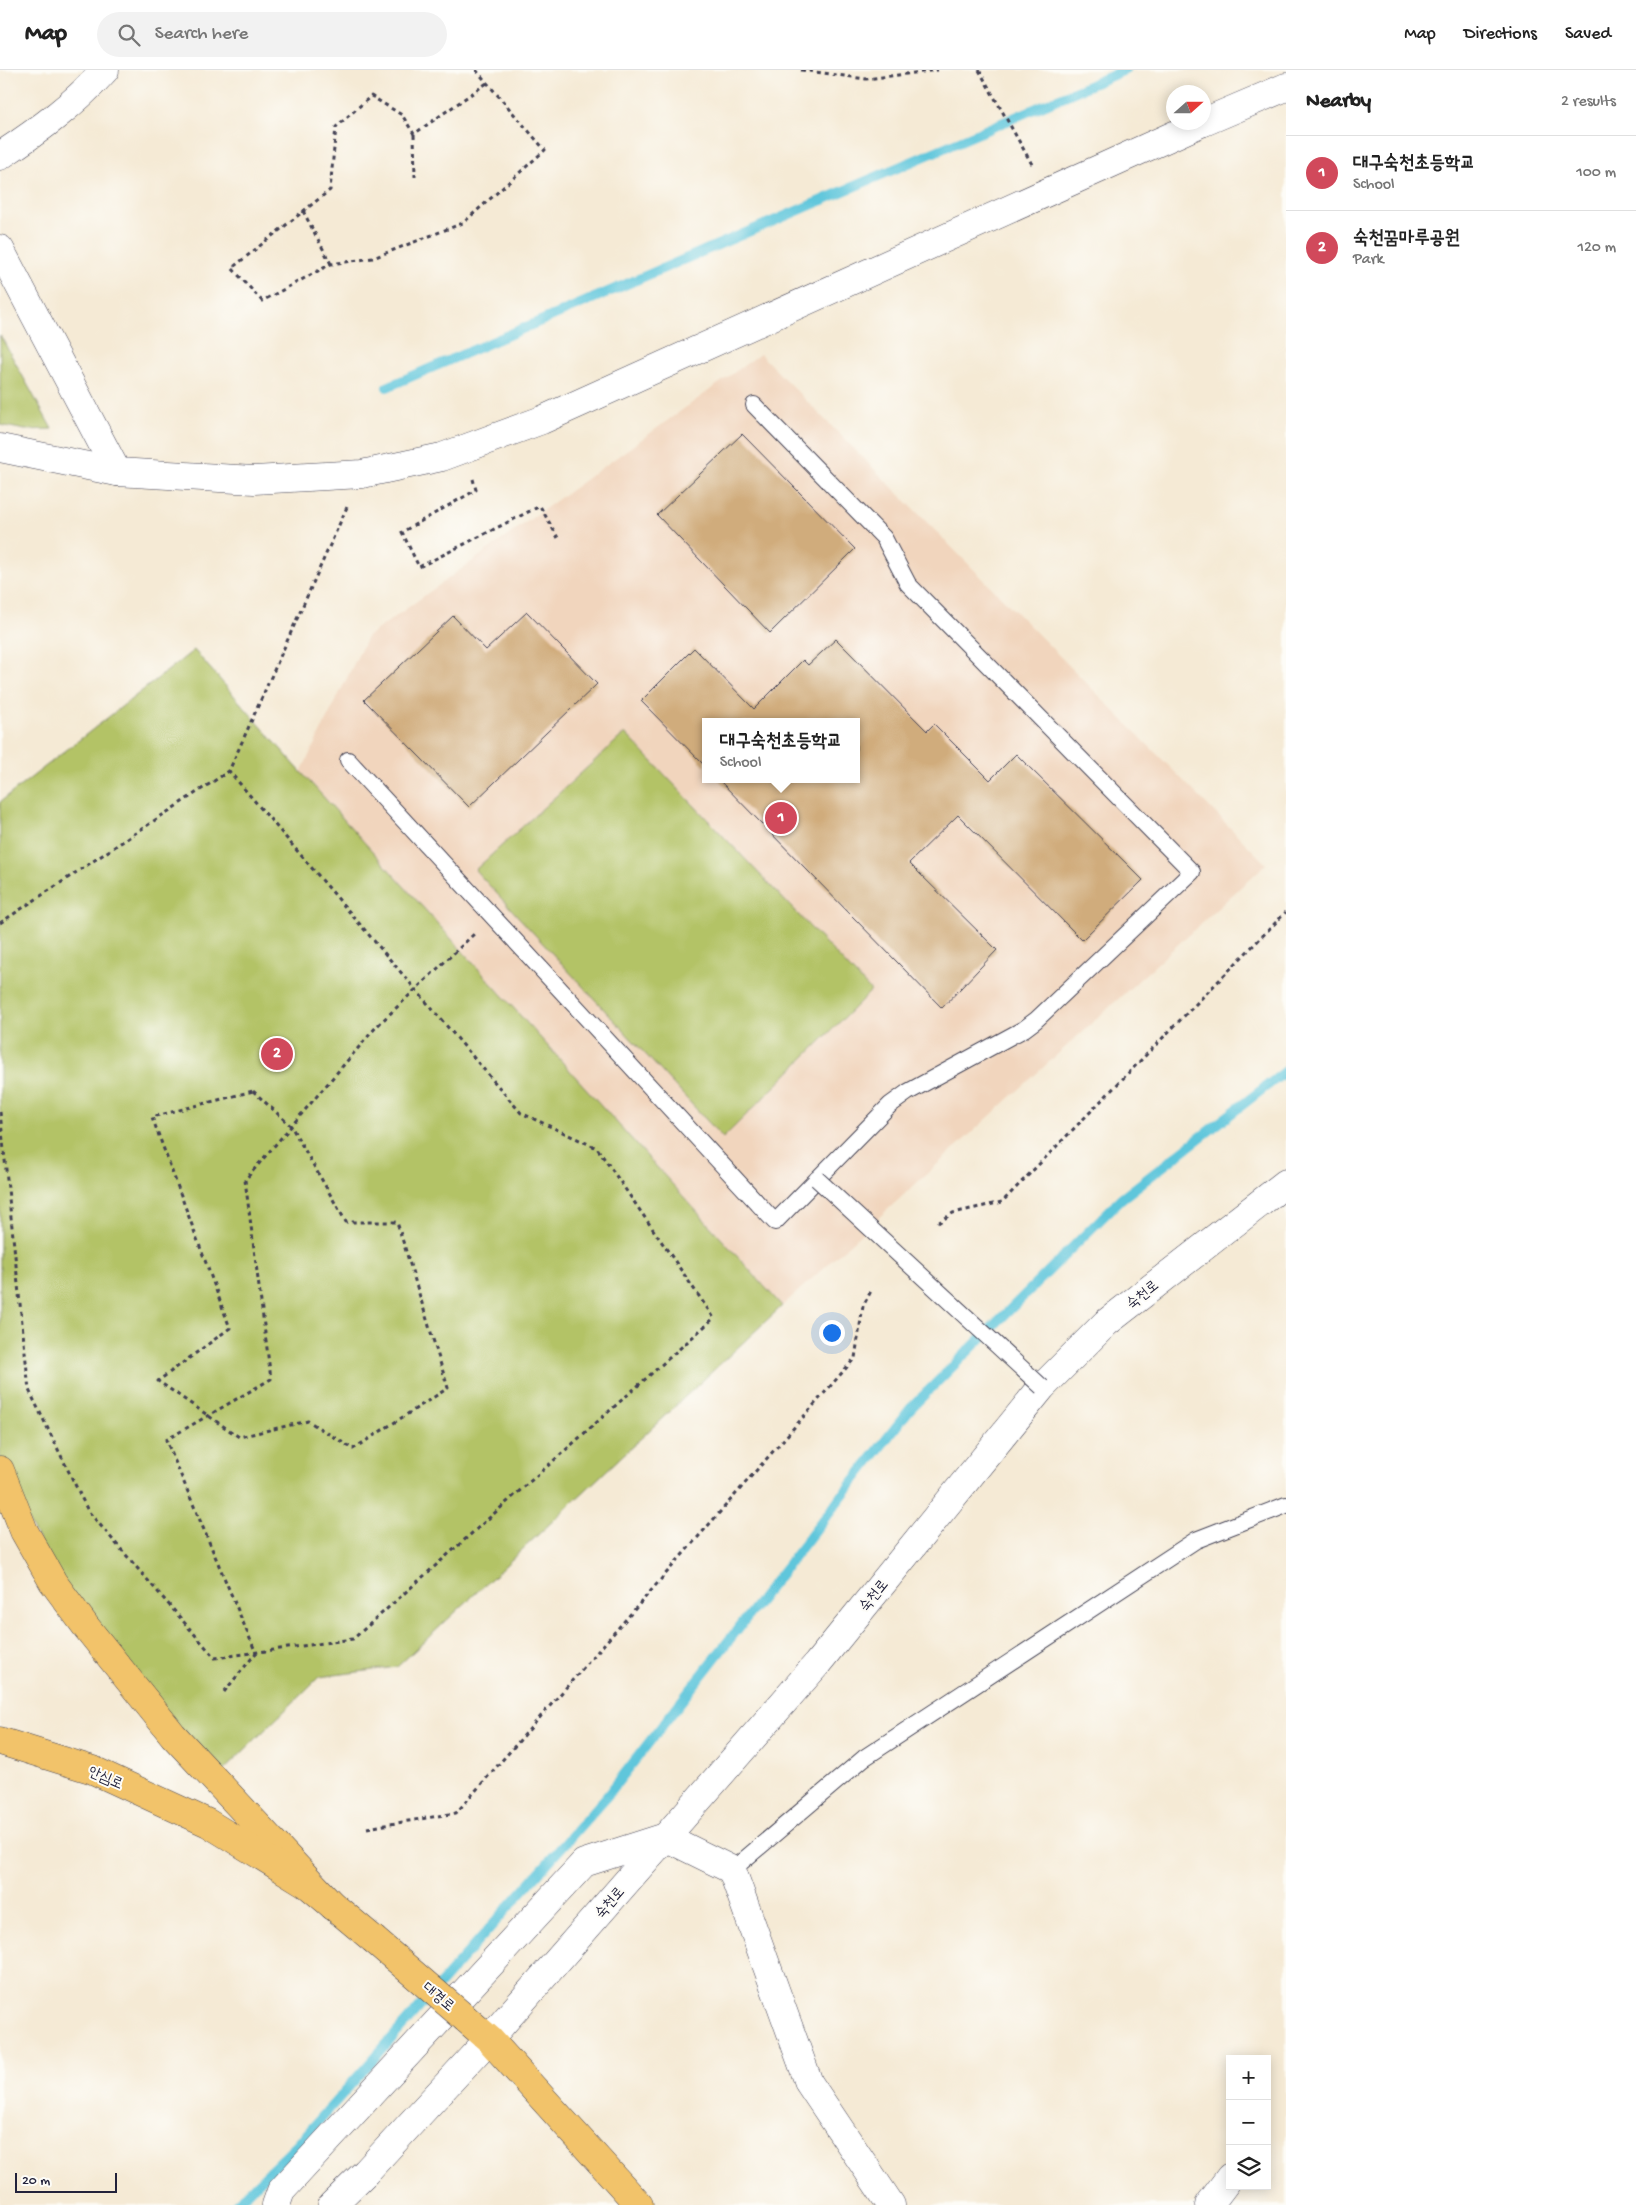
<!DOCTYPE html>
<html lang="en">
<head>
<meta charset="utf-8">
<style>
	body { margin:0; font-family:"Gochi Hand","Poor Story",sans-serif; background:#f2f2f2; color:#222 }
	.controls { position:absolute; right:15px; bottom:15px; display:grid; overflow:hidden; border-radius:0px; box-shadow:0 2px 12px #0003 }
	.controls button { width:45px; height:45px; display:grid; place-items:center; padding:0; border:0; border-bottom:1px solid #e0e0e0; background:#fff; color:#222; font:25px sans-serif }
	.compass { position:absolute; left:1166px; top:15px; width:45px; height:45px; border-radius:50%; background:#fff; box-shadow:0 2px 12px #0003; rotate:69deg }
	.scale { position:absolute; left:15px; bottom:12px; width:102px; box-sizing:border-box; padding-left:5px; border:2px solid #22223b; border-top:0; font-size:14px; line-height:18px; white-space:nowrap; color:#22223b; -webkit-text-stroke:4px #fdfcf7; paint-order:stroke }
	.you { position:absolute; left:831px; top:1262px; width:18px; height:18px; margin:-12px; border:4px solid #fff; border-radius:50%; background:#1a73e8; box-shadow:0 0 0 8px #1a73e833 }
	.badge { display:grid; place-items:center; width:32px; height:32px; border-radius:50%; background:#d1495b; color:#fff; font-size:16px; font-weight:700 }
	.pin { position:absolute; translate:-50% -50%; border:2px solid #fff; box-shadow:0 1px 5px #0006 }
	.popup { position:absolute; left:702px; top:648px; width:158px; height:65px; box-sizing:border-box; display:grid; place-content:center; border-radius:0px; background:#fff; filter:drop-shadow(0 1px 4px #0005); font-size:16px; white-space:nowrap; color:#767676 }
	.popup b { font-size:19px; color:#222 }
	.popup::after { content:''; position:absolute; left:50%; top:100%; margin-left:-10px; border:10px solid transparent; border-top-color:#fff }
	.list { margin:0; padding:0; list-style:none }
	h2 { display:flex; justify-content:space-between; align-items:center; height:65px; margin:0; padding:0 20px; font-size:21px }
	h2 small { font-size:16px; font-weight:400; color:#767676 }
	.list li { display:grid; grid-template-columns:32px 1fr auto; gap:15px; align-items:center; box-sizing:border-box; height:75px; padding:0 20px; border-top:1px solid #e0e0e0 }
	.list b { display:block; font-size:19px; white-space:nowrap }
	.list p { margin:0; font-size:16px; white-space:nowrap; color:#767676 }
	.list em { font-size:16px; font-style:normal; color:#767676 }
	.icon { flex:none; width:28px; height:28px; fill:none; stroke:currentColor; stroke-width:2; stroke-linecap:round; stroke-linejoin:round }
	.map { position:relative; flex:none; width:1286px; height:2135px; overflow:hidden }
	header { display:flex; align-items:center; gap:30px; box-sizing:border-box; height:70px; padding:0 25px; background:#fff; border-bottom:1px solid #e0e0e0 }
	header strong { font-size:24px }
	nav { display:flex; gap:28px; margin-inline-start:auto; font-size:18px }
	.search { width:350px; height:45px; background:#f2f2f2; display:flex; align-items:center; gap:12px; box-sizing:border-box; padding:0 18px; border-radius:28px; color:#767676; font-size:19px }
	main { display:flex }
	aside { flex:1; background:#fff }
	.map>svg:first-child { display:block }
</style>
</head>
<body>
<header>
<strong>Map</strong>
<div class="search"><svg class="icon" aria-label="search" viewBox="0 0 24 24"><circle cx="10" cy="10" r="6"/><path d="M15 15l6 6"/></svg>Search here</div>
<nav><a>Map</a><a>Directions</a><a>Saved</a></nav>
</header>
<main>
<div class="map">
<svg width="1286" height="2135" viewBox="0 0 1286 2135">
	<rect width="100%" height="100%" fill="#fdfcf7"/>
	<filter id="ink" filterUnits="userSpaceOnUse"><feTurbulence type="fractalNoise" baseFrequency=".02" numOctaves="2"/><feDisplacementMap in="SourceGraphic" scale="10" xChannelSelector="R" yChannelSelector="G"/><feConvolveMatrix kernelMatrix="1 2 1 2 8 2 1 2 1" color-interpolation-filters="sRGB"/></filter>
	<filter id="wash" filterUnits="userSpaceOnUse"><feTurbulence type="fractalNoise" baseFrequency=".0096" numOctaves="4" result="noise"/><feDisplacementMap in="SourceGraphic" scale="20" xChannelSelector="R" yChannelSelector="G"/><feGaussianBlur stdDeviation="1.12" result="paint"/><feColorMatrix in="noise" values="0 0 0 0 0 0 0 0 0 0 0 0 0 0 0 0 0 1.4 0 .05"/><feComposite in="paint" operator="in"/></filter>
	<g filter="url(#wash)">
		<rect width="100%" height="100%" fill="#f5ead5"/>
		<!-- built -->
		<path fill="#f1d5bd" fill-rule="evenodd" d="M760,284L1266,794L782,1236L301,702L367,567ZM706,652H856V709H706Z"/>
		<!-- green -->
		<g fill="#b3c366" stroke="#6a7250">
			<polygon points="0,265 52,359 25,360 0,355"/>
			<polygon points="194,580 301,702 782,1236 397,1597 319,1607 215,1709 87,1558 0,1400 0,732"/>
			<polygon points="625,663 871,921 723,1068 475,800"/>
		</g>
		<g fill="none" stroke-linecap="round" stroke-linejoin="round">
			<!-- stream -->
			<g stroke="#5fc6db" stroke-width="10">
				<polyline points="387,317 1125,0"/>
				<polyline points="235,2135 298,2074 607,1726 910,1339 1121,1129 1286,1001"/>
			</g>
		</g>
		<g id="blocks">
			<!-- building -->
			<g fill="#d0ac7b">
				<polygon points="742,364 855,479 770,563 657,445"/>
				<polygon points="527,542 597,614 469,737 364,630 453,546 486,580"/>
				<polygon points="836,569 927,661 934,654 990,710 1016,684 1143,810 1082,870 958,745 909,793 997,880 942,938 718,709 856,709 856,652 706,652 706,697 641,631 694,578 754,639 803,590 808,595"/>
			</g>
		</g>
	</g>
	<g filter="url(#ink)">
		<use href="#blocks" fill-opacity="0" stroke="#424052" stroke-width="1"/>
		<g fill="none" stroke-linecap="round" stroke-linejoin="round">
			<!-- service casing -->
			<g stroke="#424052" stroke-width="18">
				<g id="service">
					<polyline points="348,690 775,1152 890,1035 908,1022 1024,959 1036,950 1192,802 908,514 884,468 754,335"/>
					<polyline points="732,1800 864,1688 1196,1470 1286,1435"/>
				</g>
			</g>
			<!-- minor casing -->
			<g stroke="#424052" stroke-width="29">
				<g id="minor">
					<path d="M0,86C38,61 75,34 105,0"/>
					<polyline points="0,179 117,402"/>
					<polyline points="276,2135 281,2121 584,1793 665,1767 732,1800 809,2013 891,2135"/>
					<polyline points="332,2135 366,2102 489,1969"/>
					<polyline points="1209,2135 1230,2107"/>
				</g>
			</g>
			<!-- tertiary casing -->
			<g stroke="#424052" stroke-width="29">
				<g id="tertiary">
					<polyline points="1204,52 1286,17"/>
					<polyline points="0,378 117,402 254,410 362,404 442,387 542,350 1203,52"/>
					<polyline points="489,1969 817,1594 1042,1317 1106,1253 1286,1113"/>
				</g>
			</g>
			<!-- primary casing -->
			<g stroke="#424052" stroke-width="29">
				<g id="primary">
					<polyline points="0,1400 24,1461 53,1512 87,1558 173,1665 333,1836"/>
					<polyline points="0,1671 93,1700 208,1753 307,1814 373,1869"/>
					<polyline points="466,1949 489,1969 639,2135"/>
				</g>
			</g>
			<!-- path -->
			<g stroke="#424052" stroke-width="3" stroke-dasharray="4 4" stroke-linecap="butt">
				<polyline points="476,0 545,80 463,153 373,188 331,194 262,231 232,198 330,120 336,57 371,26 402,45 414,64 487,13"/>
				<polyline points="801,0 866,9 938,0"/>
				<polyline points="979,0 1033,96"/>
				<polyline points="414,64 415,107"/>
				<polyline points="303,141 331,194"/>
				<polyline points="473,409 476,420 402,462 419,497 540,436 558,468"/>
				<polyline points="0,853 229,701 347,437"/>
				<polygon points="253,1021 291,1056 346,1152 397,1152 448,1318 353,1379 308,1351 239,1367 158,1311 230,1258 152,1047"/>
				<polyline points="0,1042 29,1320 88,1441 215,1588 353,1569 714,1248 597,1078 521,1043 229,701"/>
				<polyline points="938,1153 953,1143 1002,1132 1286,842"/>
				<polyline points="224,1622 256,1583 166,1370 271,1309 245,1110 377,956 474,864"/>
				<polyline points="367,1758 456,1743 855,1288 863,1236 871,1221"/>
			</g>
			<!-- service -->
			<use href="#service" stroke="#fff" stroke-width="16"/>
			<!-- minor -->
			<use href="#minor" stroke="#fff" stroke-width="28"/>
			<!-- tertiary -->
			<use href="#tertiary" stroke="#fff" stroke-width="28"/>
			<!-- primary -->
			<use href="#primary" stroke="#f2c36a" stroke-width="28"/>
			<!-- service-bridge casing -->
			<g stroke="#424052" stroke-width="18" stroke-linecap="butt">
				<polyline id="service-bridge" points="817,1109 1042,1317"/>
			</g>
			<!-- primary-bridge casing -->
			<g stroke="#424052" stroke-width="29" stroke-linecap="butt">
				<polyline id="primary-bridge" points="373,1869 466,1949"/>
			</g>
			<!-- service-bridge -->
			<use href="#service-bridge" stroke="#fff" stroke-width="16"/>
			<!-- primary-bridge -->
			<use href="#primary-bridge" stroke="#f2c36a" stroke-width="28"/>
		</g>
	</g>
	<g text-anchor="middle" stroke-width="4" stroke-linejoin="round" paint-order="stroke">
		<!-- street labels -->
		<g font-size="15" fill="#22223b" stroke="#fdfcf7">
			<text transform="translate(1142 1224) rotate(-39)" y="5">숙천로</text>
			<text transform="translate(873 1525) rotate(-51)" y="5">숙천로</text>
			<text transform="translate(106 1707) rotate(23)" y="5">안심로</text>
			<text transform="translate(609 1832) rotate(-49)" y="5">숙천로</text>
			<text transform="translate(439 1926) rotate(40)" y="5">대경로</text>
		</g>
	</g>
</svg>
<div class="controls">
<button>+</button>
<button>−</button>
<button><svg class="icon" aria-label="layers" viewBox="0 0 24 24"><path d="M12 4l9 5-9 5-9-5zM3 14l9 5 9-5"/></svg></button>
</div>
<svg class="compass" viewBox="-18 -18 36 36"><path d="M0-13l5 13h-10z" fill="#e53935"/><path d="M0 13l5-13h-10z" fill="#767676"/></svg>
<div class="scale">20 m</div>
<div class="you"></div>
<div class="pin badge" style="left:781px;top:748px">1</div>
<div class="popup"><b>대구숙천초등학교</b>School</div>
<div class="pin badge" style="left:277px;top:984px">2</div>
</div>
<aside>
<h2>Nearby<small>2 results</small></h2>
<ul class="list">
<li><span class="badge">1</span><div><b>대구숙천초등학교</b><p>School</p></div><em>100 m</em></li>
<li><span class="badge">2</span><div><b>숙천꿈마루공원</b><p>Park</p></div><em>120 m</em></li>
</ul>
</aside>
</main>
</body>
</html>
